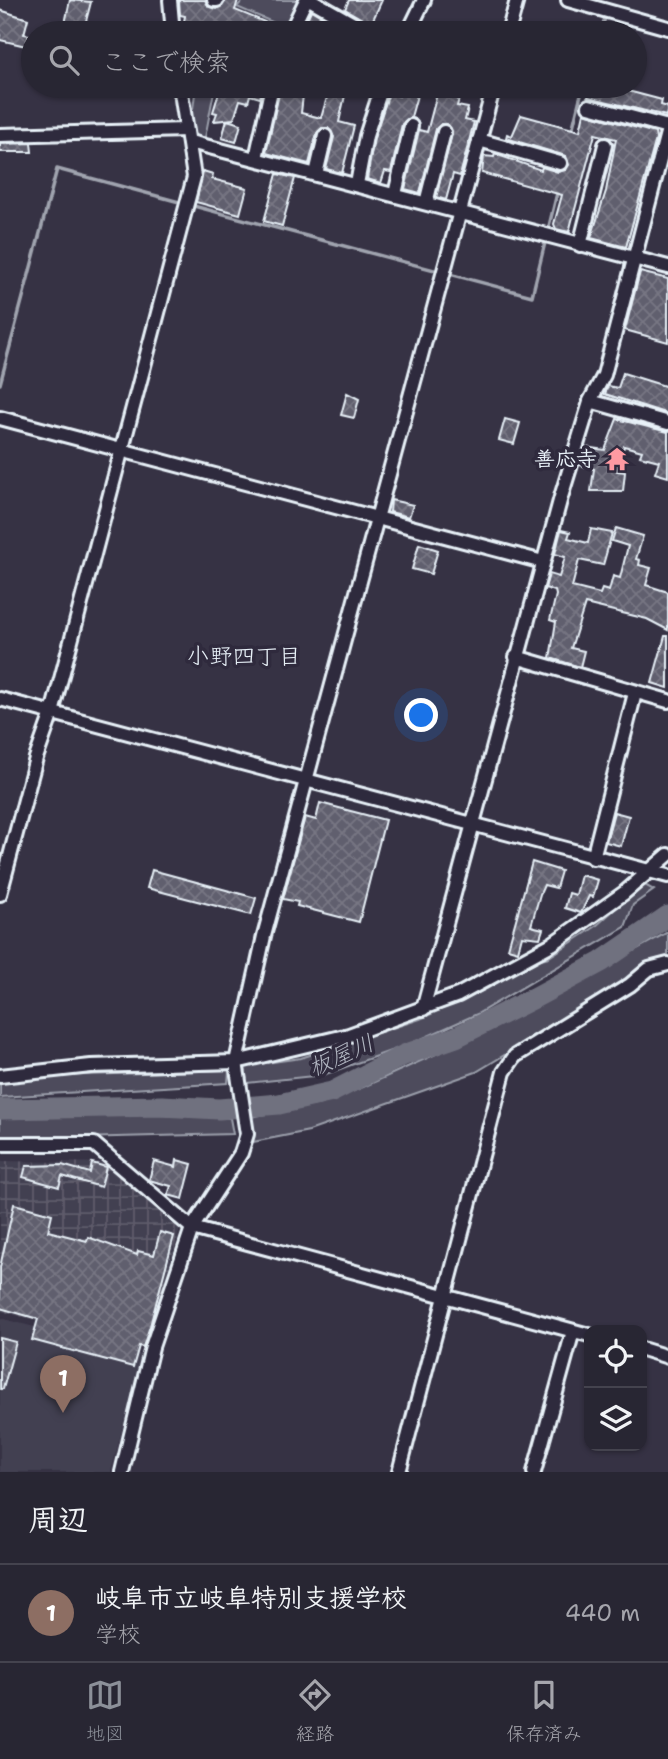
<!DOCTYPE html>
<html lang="ja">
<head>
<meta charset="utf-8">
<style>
	body { margin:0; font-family:"Shantell Sans","Klee One",sans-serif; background:#34323f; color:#f1f3f6 }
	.controls { position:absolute; right:21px; bottom:21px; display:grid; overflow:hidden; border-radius:14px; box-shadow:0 2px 5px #0004 }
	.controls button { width:63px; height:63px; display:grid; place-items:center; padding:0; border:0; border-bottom:2px solid #44434e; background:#282633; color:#f1f3f6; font:35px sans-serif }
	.you { position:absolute; left:422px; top:716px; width:24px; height:24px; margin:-18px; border:5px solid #fff; border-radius:50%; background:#1a73e8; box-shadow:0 0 0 10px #1a73e833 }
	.badge { display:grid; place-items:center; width:46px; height:46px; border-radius:50%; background:#8c9099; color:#fff; font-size:23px; font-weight:700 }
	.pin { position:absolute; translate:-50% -58px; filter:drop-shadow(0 2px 4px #0008) }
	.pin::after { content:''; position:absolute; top:37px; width:24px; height:21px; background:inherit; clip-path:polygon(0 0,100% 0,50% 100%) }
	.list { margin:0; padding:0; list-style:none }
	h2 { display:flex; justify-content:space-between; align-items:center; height:91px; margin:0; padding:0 28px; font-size:30px }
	h2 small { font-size:23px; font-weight:400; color:#a5a5ac }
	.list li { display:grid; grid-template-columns:46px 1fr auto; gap:21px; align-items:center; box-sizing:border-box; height:98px; padding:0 28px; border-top:2px solid #44434e }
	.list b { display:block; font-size:26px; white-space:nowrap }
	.list p { margin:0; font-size:23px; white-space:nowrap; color:#a5a5ac }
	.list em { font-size:23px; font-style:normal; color:#a5a5ac }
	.icon { flex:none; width:38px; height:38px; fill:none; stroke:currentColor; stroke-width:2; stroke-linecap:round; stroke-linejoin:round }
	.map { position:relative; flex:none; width:668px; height:1472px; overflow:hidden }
	.search { position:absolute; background:#282633; box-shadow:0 2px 5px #0004; left:21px; right:21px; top:21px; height:77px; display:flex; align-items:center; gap:18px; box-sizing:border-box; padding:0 24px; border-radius:38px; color:#a5a5ac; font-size:26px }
	.sheet { height:189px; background:#282633 }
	nav { display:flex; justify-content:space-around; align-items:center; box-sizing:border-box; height:98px; border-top:2px solid #44434e; background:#282633; font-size:19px; color:#a5a5ac }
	nav a { display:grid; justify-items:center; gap:4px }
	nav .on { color:#8c9099 }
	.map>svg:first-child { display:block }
</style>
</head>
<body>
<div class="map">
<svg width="668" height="1472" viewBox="0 0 668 1472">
	<defs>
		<pattern id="industrial-grid" width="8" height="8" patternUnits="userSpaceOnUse" patternTransform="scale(1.75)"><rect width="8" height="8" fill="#433f51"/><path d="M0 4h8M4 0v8" fill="none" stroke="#5e5b6b"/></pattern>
		<pattern id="building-cross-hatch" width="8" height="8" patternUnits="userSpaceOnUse" patternTransform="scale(1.75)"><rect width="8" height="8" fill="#605e6e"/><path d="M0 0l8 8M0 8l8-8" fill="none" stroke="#777683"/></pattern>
	</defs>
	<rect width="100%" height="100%" fill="#363244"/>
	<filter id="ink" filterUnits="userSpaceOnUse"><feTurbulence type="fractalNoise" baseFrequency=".0143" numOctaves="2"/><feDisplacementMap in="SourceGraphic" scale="14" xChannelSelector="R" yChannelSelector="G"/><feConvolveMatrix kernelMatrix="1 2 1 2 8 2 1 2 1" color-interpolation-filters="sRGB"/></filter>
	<g filter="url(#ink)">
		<!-- built -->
		<polygon fill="#433f51" points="0,1318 142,1355 111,1472 0,1472"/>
		<!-- industrial -->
		<polygon fill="url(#industrial-grid)" points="0,1161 114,1163 180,1229 146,1349 0,1311"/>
		<!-- grass -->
		<g fill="#4d4b5c" stroke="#9a9eaa" stroke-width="2">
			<polygon points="243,0 301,0 284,27 237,7"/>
			<path d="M196,86H215L205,138C189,136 190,123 189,109H193Z"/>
			<polygon points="643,884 654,890 633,905 625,927 477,1014 410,1044 323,1075 247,1083 245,1066 301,1058 420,1019 488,988 532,961 549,957 595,927"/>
			<polygon points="668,932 668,957 476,1072 309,1131 253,1142 250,1117 321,1104 361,1088 489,1030"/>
			<polygon points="229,1070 228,1083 0,1097 0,1078"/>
			<polygon points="113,1113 230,1118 233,1134 38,1139 0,1136 0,1116"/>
		</g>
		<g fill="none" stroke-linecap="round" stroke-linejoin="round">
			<!-- stream -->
			<g stroke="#a0a4af" stroke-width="3.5">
				<polyline points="600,33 606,15"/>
				<polyline points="572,131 583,86"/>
				<polyline points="190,205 532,296 558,189"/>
				<polyline points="0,384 57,169 183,203"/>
			</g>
			<!-- river -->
			<polyline stroke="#70717f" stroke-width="21" points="0,1109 162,1106 219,1109 279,1104 332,1092 404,1055 456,1037 534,998 601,962 668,916"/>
		</g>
		<!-- building -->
		<g fill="url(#building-cross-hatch)" stroke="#e8f1f8" stroke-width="2">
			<polygon points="70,0 91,2 85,25 80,23 74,33 63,33"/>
			<polygon points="179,0 205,0 209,7 217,9 226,0 238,0 235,10 282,29 281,33 250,30 248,33 218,33 199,26 197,33 182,33 185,16 180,15"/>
			<polygon points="349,0 382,0 371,24 345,9"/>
			<polygon points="0,10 28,19 24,34 29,35 26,46 0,40"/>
			<polygon points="311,10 326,19 320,33 301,33"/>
			<polygon points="221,86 259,86 263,87 260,98 250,95 248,102 240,100 234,119 214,121 217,113 213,112"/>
			<polygon points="286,86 304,86 301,113 321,118 330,87 346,91 339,122 354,126 342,173 326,169 334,137 328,128 322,128 317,133 309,164 266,153 280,89 284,90"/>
			<polygon points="402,86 419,88 411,117 402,124 391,172 385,171 381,183 367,179 374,138 389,93 399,96"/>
			<polygon points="592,86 609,86 662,100 661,105 668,107 666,116 588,97"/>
			<polygon points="437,94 459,99 457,106 468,108 465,120 474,122 460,176 453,174 446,200 436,197 452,134 447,124 441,124 436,129 420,193 405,189 419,130 427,132"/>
			<polygon points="584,113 655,133 656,139 626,247 591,238 606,191 616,139 595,134 569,232 556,229 554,224 562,195 482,173 484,156 494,157 495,154 541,170 542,167 558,172 566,170 569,165 566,156 506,138 507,134 512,136 521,115 580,131"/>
			<polygon points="227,120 241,124 236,142 222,138"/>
			<polygon points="31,143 32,152 0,152 0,144"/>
			<polygon points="203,171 213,174 212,179 247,188 240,214 196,202"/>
			<polygon points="277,174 295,178 282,226 264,221"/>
			<polygon points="640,272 668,279 668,342 625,330"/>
			<polygon points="623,373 668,387 668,414 605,394 608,386 618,388"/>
			<polygon points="347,393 359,399 354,418 341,415"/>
			<polygon points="505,419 520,423 514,444 499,440"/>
			<polygon points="617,419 668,432 668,477 655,473 659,461 640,456 642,451 624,446 617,471 625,472 623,491 591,491 594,469 580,465 585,447 605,450"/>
			<polygon points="391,500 413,505 409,517 390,512"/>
			<polygon points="616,528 643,536 636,559 640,560 639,565 651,568 646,585 668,592 668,630 647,619 585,604 571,648 584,651 580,667 550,658 556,622 550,620 556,595 555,591 545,588 549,574 559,577 565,557 555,554 561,530 570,532 568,538 588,543 591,529 612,533 603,565 579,560 572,587 600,594 602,589 609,591 613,576 620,578 628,546 612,541"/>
			<polygon points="419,544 438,550 431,574 412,569"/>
			<polygon points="665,636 668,636 668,688 652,683"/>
			<polygon points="320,803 385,820 359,922 297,906 298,902 283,899 305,817 316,820"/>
			<polygon points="614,812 629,816 621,846 606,842"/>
			<polygon points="532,862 561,871 556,888 544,885 540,894 531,926 543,929 540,938 522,936 518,951 508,948"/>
			<polygon points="152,870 256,898 251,915 147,888"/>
			<polygon points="581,875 598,880 593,897 589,896 581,913 565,908 569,893 576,895"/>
			<polygon points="177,1160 192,1164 183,1199 168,1195 171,1186 149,1180 154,1161 176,1167"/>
			<polygon points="92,1163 106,1167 101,1187 62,1176 59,1187 23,1177 26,1166 62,1165 90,1173"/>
			<polygon points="14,1204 52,1214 48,1231 87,1241 88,1237 137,1255 138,1251 154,1255 160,1232 174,1236 150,1326 143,1347 139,1346 133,1367 32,1340 38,1319 0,1308 0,1267"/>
			<polygon points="0,1338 16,1342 3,1389 0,1389"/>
		</g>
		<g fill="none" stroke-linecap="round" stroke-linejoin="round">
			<!-- minor casing -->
			<g stroke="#e8f1f8" stroke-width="18">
				<g id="minor">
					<polyline points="170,0 173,33"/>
					<polyline points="214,0 217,0"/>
					<polyline points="311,0 369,33"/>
					<polyline points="568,0 668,28"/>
					<polyline points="290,33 306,0"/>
					<polyline points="408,33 424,0"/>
					<polyline points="508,33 517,0"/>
					<polyline points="589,106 668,127"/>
					<polyline points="0,135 186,130"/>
					<polyline points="479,140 560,163"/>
					<polyline points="190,142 668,267"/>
					<polyline points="256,158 272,86"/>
					<polyline points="316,174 325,136"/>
					<polyline points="357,184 366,136 382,86"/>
					<polyline points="395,194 411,126"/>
					<polyline points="426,203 444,132"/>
					<polyline points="580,245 605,145"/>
					<polyline points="590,401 668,423"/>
					<polyline points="0,418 543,562"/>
					<polyline points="516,657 668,701"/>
					<polyline points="0,699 668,876"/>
					<polyline points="593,858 635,693"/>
					<polyline points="0,894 36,758 52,713 194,177 180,86"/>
					<polyline points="423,1009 561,497 591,399 604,375 668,129"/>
					<polyline points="0,1076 91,1066 236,1062 349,1035 458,995 552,944 624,893 668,855"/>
					<polyline points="0,1144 94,1144 192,1228 589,1335"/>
					<polyline points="642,1349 668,1357"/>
					<polyline points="122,1472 152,1347 192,1228 241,1153 247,1134 236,1062 264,936 494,86"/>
					<polyline points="399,1472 504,1072 515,1056 630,985 649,969 668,964"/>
					<polyline points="534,1472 573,1331"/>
				</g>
			</g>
			<!-- minor -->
			<use href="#minor" stroke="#2f2a3d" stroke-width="12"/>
		</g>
	</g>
	<!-- icons -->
	<defs>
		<g id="temple-bare" transform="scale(1.89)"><path d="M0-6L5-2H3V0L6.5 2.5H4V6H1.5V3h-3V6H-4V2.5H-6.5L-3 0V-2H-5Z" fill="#ff9aa2" stroke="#2f2a3d" stroke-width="2.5" paint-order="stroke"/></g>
	</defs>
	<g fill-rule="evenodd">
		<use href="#temple-bare" x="617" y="459"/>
	</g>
	<g text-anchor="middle" stroke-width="7" stroke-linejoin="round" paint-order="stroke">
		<!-- poi labels -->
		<g font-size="21" font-weight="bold" fill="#e8f1f8" stroke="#2f2a3d" text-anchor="end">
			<text x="597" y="466">善応寺</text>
		</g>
		<!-- neighbourhood labels -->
		<g font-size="23" fill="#e8f1f8" stroke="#2f2a3d">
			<text x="244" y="664">小野四丁目</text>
		</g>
		<!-- water labels -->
		<g font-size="23" font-style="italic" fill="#b2b7c2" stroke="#2f2a3d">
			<text transform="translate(341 1055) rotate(-24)" y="8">板屋川</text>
		</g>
	</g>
</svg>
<div class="controls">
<button><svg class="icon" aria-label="locate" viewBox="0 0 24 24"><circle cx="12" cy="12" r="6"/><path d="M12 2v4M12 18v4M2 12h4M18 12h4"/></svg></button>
<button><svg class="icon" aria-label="layers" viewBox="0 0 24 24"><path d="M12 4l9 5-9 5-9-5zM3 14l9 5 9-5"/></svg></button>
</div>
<div class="you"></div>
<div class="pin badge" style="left:63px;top:1413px;background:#8d6e63">1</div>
<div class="search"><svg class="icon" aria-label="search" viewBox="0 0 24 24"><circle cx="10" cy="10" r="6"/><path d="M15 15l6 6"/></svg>ここで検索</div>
</div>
<section class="sheet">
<h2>周辺<small></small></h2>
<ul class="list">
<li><span class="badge" style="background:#8d6e63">1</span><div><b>岐阜市立岐阜特別支援学校</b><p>学校</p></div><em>440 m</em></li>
</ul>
</section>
<nav>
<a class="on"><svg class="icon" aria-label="map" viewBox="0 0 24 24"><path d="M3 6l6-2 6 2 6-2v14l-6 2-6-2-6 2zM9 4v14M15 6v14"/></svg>地図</a>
<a><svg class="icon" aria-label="directions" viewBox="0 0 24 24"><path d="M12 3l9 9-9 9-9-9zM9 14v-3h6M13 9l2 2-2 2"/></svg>経路</a>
<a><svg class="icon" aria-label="saved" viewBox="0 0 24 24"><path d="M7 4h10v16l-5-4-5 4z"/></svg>保存済み</a>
</nav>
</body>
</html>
